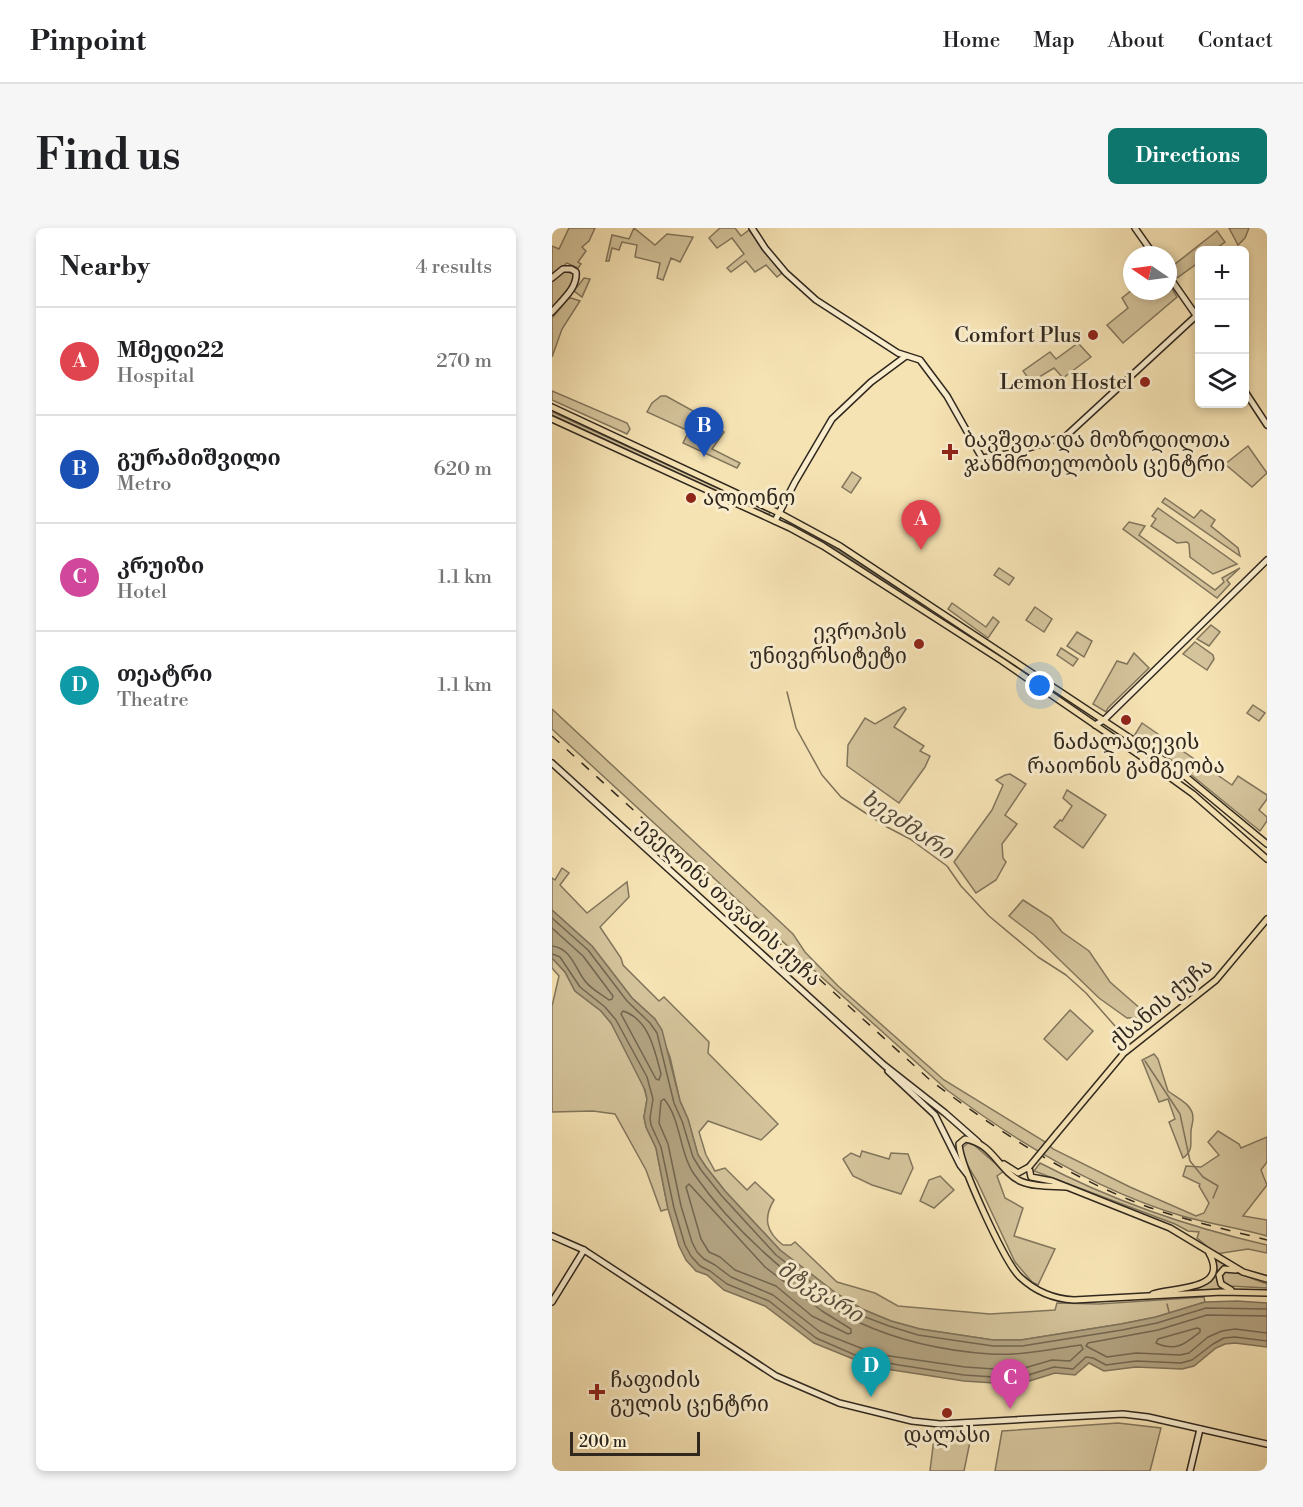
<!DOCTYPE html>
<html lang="en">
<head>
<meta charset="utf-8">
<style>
	body { margin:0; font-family:"Libre Bodoni","Noto Serif Georgian",serif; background:#f6f6f6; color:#202124 }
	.controls { position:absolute; right:18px; top:18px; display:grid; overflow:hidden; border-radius:9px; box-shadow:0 3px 9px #0003 }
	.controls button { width:54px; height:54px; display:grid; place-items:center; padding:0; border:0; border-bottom:2px solid #e0e0e0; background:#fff; color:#202124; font:30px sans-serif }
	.compass { position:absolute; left:571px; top:18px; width:54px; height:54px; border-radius:50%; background:#fff; box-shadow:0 3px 9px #0003; rotate:283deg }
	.scale { position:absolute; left:18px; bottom:15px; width:130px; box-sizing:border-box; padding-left:6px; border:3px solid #30281f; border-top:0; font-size:16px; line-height:21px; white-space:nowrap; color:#30281f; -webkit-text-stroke:4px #f9edce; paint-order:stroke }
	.you { position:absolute; left:488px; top:458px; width:21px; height:21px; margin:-15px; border:4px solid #fff; border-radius:50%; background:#1a73e8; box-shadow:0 0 0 9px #1a73e833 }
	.badge { display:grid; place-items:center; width:39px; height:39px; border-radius:50%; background:#0f766e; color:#fff; font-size:20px; font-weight:700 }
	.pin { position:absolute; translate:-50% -50px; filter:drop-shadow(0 2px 3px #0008) }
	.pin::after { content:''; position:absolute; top:32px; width:21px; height:18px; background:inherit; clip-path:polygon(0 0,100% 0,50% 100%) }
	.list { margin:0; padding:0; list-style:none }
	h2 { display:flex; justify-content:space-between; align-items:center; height:78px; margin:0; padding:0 24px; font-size:26px }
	h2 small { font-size:20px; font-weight:400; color:#757577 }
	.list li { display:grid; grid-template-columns:39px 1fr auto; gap:18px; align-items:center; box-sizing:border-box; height:108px; padding:0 24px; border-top:2px solid #e0e0e0 }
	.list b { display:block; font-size:22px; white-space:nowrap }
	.list p { margin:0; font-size:20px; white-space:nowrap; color:#757577 }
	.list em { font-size:20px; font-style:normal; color:#757577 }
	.icon { flex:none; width:33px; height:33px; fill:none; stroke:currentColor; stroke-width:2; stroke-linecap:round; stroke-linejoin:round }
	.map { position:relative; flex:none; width:715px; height:1243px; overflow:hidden; border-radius:9px }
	header { display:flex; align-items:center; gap:36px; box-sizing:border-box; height:84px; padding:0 30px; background:#fff; border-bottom:2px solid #e0e0e0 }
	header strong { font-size:28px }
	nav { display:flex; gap:33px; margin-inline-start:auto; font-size:21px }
	.intro { display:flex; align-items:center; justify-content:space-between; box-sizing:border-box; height:144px; padding:0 36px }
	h1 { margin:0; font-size:42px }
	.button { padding:15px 27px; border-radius:9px; background:#0f766e; color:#fff; font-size:21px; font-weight:700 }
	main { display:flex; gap:36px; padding:0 36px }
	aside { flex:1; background:#fff; border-radius:9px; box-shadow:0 3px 9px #0003 }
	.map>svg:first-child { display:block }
</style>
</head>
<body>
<header>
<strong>Pinpoint</strong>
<nav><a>Home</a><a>Map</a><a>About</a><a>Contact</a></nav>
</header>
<div class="intro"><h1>Find us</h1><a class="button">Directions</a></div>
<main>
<aside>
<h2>Nearby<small>4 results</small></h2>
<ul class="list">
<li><span class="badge" style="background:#e0444e">A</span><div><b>Mმედი22</b><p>Hospital</p></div><em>270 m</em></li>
<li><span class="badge" style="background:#1a4fb4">B</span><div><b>გურამიშვილი</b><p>Metro</p></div><em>620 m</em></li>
<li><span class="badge" style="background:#d1479c">C</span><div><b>კრუიზი</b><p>Hotel</p></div><em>1.1 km</em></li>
<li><span class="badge" style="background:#0f9aa8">D</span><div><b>თეატრი</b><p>Theatre</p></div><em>1.1 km</em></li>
</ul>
</aside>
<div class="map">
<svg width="715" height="1243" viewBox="0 0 715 1243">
	<rect width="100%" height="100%" fill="#f6e3b4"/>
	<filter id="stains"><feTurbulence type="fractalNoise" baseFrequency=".00333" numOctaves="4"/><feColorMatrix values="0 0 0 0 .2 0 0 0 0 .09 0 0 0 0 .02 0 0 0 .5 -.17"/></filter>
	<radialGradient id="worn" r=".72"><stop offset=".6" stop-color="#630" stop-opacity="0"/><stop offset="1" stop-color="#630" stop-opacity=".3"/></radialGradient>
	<!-- green -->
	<g fill="#d4c39b" stroke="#82765d" stroke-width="1.5">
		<polygon points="17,0 43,0 37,13 30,19 34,23 26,34 29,36 26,40 15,35 0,47 0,18 7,21"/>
		<polygon points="82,0 103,17 115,6 141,9 128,34 119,30 111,52 105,50 108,35 83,29 85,17 70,14 67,22 60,20 57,33 54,33 60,7 77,11"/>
		<polygon points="168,0 183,0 189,8 197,2 230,45 225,49 214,37 203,44 194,33 179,44 175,40 192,26 180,10 165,20 157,10"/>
		<polygon points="677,0 697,0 693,10 686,17"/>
		<polygon points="665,3 673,14 662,22 648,22 647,34 625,50 618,40"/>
		<polygon points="12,43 22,46 21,55 0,80 0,54"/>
		<polygon points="32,50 38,51 30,69 22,63"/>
		<polygon points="617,56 625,69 571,115 555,97 576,80 570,70 580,62 607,64 616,63"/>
		<polygon points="19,70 28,73 10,101 0,129 0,90 16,71"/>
		<polygon points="526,115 539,129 511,150 502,140 479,154 471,143 498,124 504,131"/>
		<polygon points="0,163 75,195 78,201 75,206 0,172"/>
		<polygon points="109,168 114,168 163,195 172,204 160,221 188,235 185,240 131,215 137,203 95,184 100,175"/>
		<polygon points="0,184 218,284 217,287 0,187"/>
		<polygon points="696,218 715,245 700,259 673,236"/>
		<polygon points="300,244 309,250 299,265 290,259"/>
		<polygon points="613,270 642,290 649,282 663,292 659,298 686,320 688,328 610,274"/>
		<polygon points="606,280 685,336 661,346 638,329 637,316 635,314 625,315 599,298 604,291 600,288"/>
		<polygon points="234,292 286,322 372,378 370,381 276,318 233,294"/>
		<polygon points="577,294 593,298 587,307 663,362 672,354 670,350 688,340 675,352 678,356 665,370 571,301"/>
		<polygon points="447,340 462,350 457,357 442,347"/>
		<polygon points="400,375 434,399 441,389 447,394 436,410 396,381"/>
		<polygon points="483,379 500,391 492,404 474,392"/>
		<polygon points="659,397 668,404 657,418 645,411"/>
		<polygon points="525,404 540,413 532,429 515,418"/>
		<polygon points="643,414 661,427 662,431 655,442 631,426"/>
		<polygon points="509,420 526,431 521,438 505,427"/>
		<polygon points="582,425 597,440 556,480 554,484 541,476 565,433 575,436"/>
		<polygon points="701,477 713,485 707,493 695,485"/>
		<polygon points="352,479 354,481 342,499 372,518 368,523 378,528 373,539 347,575 295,538 296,517 313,490 323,496"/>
		<path d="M0,481L241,706L253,724L286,758L392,852L495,915L501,921L578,959L644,988L652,985L657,975L647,958L648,956L631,948L634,938L649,939L667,927L656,914L666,903L687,916L689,920L715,909V934L709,942L715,957L691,988L715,992V1008C687,1000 658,996 630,988C544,962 466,915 395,862L254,735L0,501Z"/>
		<polygon points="590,495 680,557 686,548 715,567 715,571 707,582 715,589 715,593 708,603 627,537 582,508"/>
		<polygon points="458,546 474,556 453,587 465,596 450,616 451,630 454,634 444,652 424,665 402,634 440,582 451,557 444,552 453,547"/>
		<polygon points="515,562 554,587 531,620 502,599 508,592 510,593 520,578 511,570"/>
		<path d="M10,640L17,645L8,657L35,685L75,654L77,669L48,699L69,730L71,737L107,773L112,769L157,814L156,825L226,896L209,912L156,893L147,904L154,927L163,943L173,940L195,962L203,954L222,972C211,990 214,1004 231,1017H239L243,1014L285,1054L323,1065L346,1078L438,1086L503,1082L505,1075L547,1076L652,1069L653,1074L604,1089L569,1096L469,1112H441L368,1101L339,1093L310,1081L284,1066L228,1022L173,963L154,939L146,927L136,891L128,873L118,829L103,791L80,770L40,718L0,682V650L3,652Z"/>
		<polygon points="471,672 499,690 510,704 537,723 558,754 598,789 575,790 547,770 482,707 457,688"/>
		<polygon points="0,730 13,744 23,763 49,783 59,795 90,852 95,871 92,889 94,899 104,920 116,981 109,983 94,942 63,886 41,883 0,884 0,778 7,748 0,740"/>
		<polygon points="518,782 541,803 515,832 492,811"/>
		<path d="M602,826L606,831L616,863C625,870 641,876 641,890C641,895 639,899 639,904C638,915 642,922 631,930L617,894L623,891L616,871L607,874L590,832Z"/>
		<polygon points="416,915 422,917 452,943 445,948 453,970 471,980 462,1008 503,1021 486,1057 480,1054 463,1034 425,953 410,928 410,920"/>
		<polygon points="310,923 337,931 339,925 356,926 361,940 350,964 349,966 320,957 301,948 291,931 299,925 308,929"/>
		<path d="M488,935C561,973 636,999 715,1017V1025L696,1021L664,1026L645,1010L647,1004L636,1003L623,996L482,943Z"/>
		<polygon points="388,948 402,962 382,980 368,973 377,952"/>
		<path d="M662,1031L674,1037C663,1042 662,1053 670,1061L633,1063C647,1059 659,1056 665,1042Z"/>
		<polygon points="677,1042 715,1056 715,1060 677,1058 672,1056 670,1047 672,1044"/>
		<polygon points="566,1195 609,1200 598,1243 443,1243 450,1203"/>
		<polygon points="383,1202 420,1204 412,1243 378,1243"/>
	</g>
	<!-- water -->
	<polygon fill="#b3a381" stroke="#7f725a" stroke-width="1.5" points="0,682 40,718 80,770 103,791 110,802 128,873 136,891 146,927 154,939 173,963 228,1022 284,1065 310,1081 339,1093 368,1101 441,1112 469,1112 569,1096 604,1089 653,1074 685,1073 715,1075 715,1119 683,1115 673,1116 664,1120 642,1138 630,1141 584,1139 552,1143 537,1135 523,1147 503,1145 471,1155 457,1156 412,1153 321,1139 262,1115 213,1078 172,1062 155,1047 144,1043 134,1032 127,1018 116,981 104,920 94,899 92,889 95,871 93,862 59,795 49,783 23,763 13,744 0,730"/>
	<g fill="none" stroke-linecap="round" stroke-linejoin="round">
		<!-- shore -->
		<g stroke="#726650" stroke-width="1.5">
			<polyline points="0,690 36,722 75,773 98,795 105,805 122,875 130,893 141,929 149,942 169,967 224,1027 280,1070 308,1087 337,1098 366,1107 441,1118 470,1118 570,1102 605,1095 654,1080 715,1081"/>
			<path d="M0,700L31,728L61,768L60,771L57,772C49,766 39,761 33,753C23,740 19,720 0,718"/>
			<polyline points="0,726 8,729 28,759 53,779 64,792 95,849 101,871 98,890 99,897 109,919 122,980 133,1017 139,1028 148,1038 158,1043 175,1056 217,1073 264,1110 310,1130 347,1137 412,1147 457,1150 470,1149 502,1139 521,1141 534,1129 541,1130 554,1137 584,1133 629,1135 640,1132 661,1116 672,1110 683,1109 715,1113"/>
			<path d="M71,783C97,791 103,823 109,846L107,852L104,851L69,786Z"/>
			<path d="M112,871C129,891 127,924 142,946C174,992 216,1031 261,1065C275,1075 290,1087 306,1094C347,1113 394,1123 438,1126C469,1128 499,1121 529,1117L531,1121L518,1133L500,1132L469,1141L457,1142L413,1139L324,1126L268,1104L221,1067L179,1049L163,1037L152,1031L145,1024L140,1014L129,978L116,916L107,895L109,873Z"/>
			<polygon points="137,956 213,1039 270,1083 299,1101 299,1105 296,1106 260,1088 224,1058 183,1042 168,1029 157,1024 149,1011 134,959"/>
			<polyline points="715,1088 655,1087 606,1102 536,1115 534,1118 555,1129 584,1125 628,1127 637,1125 656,1109 670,1103 683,1101 715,1105"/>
			<path d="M645,1100L648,1101V1104C633,1116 624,1124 604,1115L606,1111Z"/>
		</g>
		<!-- stream -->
		<g stroke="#7f725a" stroke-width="1.5">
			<polyline points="235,464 244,500 270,547 289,569 335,599 358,611 395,638 409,658 437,688 486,729 514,747 534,765 570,806"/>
			<polyline points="593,833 628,886 638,933 651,949 666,958 661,970"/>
			<polyline points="615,1076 617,1084"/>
		</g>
		<!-- secondary casing -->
		<g stroke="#30281f" stroke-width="8">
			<g id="secondary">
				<polyline points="200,0 213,20 234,45 264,72 346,125 368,132 395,168 430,230 461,225 514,208 644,88"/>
				<polyline points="583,0 602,27"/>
				<polyline points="616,47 648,93"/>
				<path d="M0,50L11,41H19L24,44C26,60 9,73 0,84"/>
				<polyline points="692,162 715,197"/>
				<polyline points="223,293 243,254 280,191 319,154 354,128"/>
				<polyline points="543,497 552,492 715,332"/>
				<polyline points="0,535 332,837 393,885 426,914"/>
				<polyline points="336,843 383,887 408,937 415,946"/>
				<polyline points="0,1008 32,1022 224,1148 287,1175 360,1193 388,1196 571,1186 596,1189 715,1216"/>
				<polyline points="0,1074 32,1022"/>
				<polyline points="638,1243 648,1201"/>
			</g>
		</g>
		<!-- primary casing -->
		<g stroke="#30281f" stroke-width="8">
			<g id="primary">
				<polyline points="0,179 227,285 288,318 622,539 715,616"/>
				<polyline points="0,191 238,300 271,318 450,433 587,527 641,566 715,631"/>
				<polyline points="505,905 572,825 664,752 715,691"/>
				<polyline points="452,936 466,945 477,939 479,949 500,953 618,1000 691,1044 715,1051"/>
				<path d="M514,959C499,958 481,959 468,953C447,943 441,915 413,911L407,916C408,937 453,1035 468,1049C483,1063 501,1071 522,1072L670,1064L715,1065"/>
				<polyline points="679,1062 669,1056 667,1047 672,1041 684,1042"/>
				<path d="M601,1066C623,1059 678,1063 657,1025"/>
			</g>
		</g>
		<!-- secondary -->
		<use href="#secondary" stroke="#f9edce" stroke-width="5"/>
		<!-- primary -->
		<use href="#primary" stroke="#f6e3b4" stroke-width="5"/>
		<!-- rail -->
		<path stroke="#30281f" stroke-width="1.5" stroke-dasharray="10 10" stroke-linecap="butt" d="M0,508L378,852C440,899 505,942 578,972C622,990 669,1000 715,1012"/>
		<!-- primary-bridge casing -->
		<g stroke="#30281f" stroke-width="8" stroke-linecap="butt">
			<polyline id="primary-bridge" points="477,939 505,905"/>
		</g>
		<!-- primary-bridge -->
		<use href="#primary-bridge" stroke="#f6e3b4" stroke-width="5"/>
	</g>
	<!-- markers -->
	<g fill="#8f2418" stroke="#f9edce" stroke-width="2">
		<circle cx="541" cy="107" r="6"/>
		<circle cx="593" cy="154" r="6"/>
		<path d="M395 215h6v6h6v6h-6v6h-6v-6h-6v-6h6z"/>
		<circle cx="139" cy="270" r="6"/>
		<circle cx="367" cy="416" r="6"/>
		<circle cx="574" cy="492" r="6"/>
		<path d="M42 1155h6v6h6v6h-6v6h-6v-6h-6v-6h6z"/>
		<circle cx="395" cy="1185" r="6"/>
	</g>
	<g text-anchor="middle" stroke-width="6" stroke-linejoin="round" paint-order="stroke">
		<!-- poi labels -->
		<g font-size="21" fill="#30281f" stroke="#f9edce" text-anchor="end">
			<text x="529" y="114">Comfort Plus</text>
			<text x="581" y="161">Lemon Hostel</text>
			<text x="412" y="219" text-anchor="start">ბავშვთა და მოზრდილთა<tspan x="412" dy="24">ჯანმრთელობის ცენტრი</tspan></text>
			<text x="151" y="277" text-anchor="start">ალიონო</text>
			<text x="355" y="411">ევროპის<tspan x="355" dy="24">უნივერსიტეტი</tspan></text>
			<text x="574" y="521" text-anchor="middle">ნაძალადევის<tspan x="574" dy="24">რაიონის გამგეობა</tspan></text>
			<text x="58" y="1159" text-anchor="start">ჩაფიძის<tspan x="58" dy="24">გულის ცენტრი</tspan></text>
			<text x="395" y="1214" text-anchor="middle">დალასი</text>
		</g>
		<!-- street labels -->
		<g font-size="21" fill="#30281f" stroke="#f9edce">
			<text transform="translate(177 674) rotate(42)" y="7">ეველინა თავაძის ქუჩა</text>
			<text transform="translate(609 775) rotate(-40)" y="7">ქსანის ქუჩა</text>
		</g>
		<!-- water labels -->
		<g font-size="22" font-style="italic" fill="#574d3c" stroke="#f9edce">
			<text transform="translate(356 596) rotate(34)" y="8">ხევძმარი</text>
			<text transform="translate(269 1063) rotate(32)" y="8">მტკვარი</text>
		</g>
	</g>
	<rect width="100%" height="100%" filter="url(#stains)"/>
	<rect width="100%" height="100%" fill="url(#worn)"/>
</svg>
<div class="controls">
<button>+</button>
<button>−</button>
<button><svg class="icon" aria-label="layers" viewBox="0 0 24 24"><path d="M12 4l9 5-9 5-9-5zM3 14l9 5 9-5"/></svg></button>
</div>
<svg class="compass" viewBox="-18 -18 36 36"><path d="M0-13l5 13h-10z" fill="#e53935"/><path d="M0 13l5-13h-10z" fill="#757577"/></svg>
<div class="scale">200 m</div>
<div class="you"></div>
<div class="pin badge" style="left:369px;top:322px;background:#e0444e">A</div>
<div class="pin badge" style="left:152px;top:229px;background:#1a4fb4">B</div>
<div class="pin badge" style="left:458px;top:1181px;background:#d1479c">C</div>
<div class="pin badge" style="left:319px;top:1169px;background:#0f9aa8">D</div>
</div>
</main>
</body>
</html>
